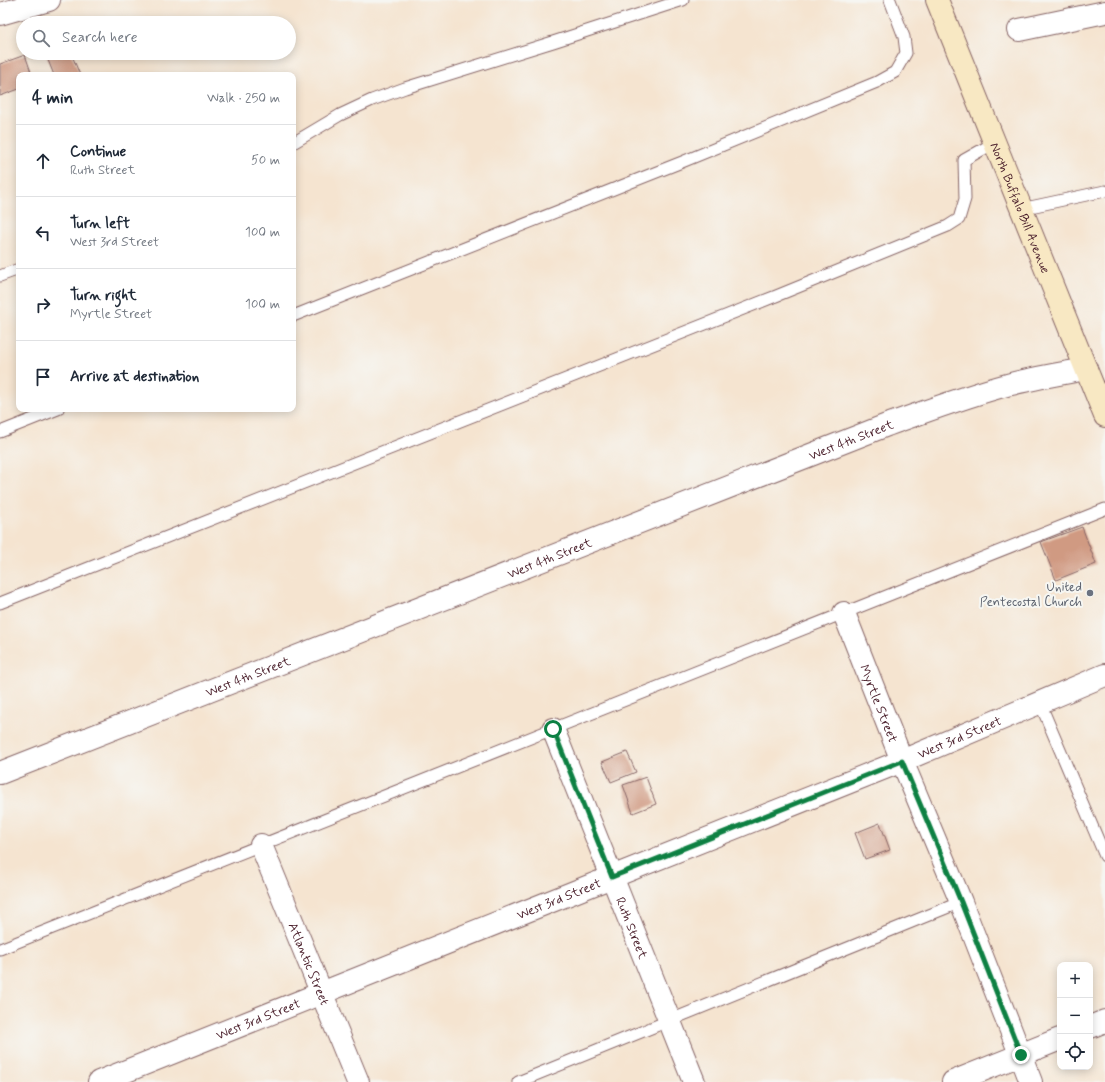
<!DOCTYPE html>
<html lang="en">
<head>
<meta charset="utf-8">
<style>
	body { margin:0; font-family:Mynerve,sans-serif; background:#f2f2f3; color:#1f2937 }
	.controls { position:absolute; right:12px; bottom:12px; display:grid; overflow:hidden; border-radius:8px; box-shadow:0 2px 10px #0003 }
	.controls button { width:36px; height:36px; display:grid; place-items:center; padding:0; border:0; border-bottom:1px solid #e0e1e3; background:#fff; color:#1f2937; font:20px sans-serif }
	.stop { position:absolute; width:12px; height:12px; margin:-9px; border:3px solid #0b8043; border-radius:50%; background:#fff }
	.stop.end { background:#0b8043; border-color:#fff; box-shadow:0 1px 4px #0008 }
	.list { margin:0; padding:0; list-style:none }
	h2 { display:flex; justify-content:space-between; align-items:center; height:52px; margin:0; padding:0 16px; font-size:17px }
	h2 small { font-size:13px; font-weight:400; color:#747a83 }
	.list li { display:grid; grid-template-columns:26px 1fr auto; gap:12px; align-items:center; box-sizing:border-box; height:72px; padding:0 16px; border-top:1px solid #e0e1e3 }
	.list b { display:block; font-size:15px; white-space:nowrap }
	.list p { margin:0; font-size:13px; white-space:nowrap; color:#747a83 }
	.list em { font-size:13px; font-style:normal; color:#747a83 }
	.icon { flex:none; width:22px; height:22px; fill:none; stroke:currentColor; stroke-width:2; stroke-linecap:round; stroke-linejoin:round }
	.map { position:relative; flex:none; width:1105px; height:1082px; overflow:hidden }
	.search { position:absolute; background:#fff; box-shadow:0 2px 10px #0003; left:16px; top:16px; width:280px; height:44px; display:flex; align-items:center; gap:10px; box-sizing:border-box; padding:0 14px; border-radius:22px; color:#747a83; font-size:15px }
	.panel { position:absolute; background:#fff; box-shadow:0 2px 10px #0003; left:16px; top:72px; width:280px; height:340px; border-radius:8px }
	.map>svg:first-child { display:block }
</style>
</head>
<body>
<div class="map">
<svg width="1105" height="1082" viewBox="0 0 1105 1082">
	<rect width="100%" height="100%" fill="#f6f6f2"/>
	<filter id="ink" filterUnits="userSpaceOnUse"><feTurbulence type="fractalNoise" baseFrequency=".025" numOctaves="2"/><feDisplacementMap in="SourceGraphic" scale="8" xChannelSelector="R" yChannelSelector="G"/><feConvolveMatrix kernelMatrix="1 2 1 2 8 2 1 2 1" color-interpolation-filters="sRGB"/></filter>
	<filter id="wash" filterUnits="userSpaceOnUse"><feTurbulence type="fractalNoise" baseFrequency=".012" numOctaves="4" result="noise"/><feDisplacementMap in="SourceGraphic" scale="16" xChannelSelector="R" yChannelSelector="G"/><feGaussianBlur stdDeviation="0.9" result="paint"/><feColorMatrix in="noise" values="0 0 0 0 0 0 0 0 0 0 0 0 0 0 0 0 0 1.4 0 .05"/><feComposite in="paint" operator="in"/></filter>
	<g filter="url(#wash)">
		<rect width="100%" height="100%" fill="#f5e4d0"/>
		<g id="blocks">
			<!-- building -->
			<g fill="#d09a82">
				<polygon points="52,53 71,53 80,75 54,75 46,55"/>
				<polygon points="25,55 32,75 19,75 19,89 0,96 0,64"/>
				<polygon points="1082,527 1096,564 1056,580 1041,542"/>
				<polygon points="627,752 636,772 611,782 602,762"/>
				<polygon points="646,777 656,804 633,813 623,785"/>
				<polygon points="880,823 890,850 865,859 855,833"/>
			</g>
		</g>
	</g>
	<g filter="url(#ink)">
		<use href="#blocks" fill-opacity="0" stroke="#866465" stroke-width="1"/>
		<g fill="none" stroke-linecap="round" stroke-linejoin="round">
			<!-- lane casing -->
			<g stroke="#866465" stroke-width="13">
				<g id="lane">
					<polyline points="293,143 340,115 372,100 405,88 553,42 683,0"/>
					<polyline points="1021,209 1105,191"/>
					<polyline points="0,276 19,269"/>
					<polyline points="293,316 682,162 877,82 895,72 906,53 904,37 890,0"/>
					<polyline points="0,432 58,409"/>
					<polyline points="0,603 776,296 948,226 959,219 965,199 964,160 994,143"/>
					<polyline points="1040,703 1105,856"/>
					<polyline points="0,949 1105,509"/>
					<polyline points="518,1082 961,902"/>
				</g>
			</g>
			<!-- street casing -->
			<g stroke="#866465" stroke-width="24">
				<g id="street">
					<polyline points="0,14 49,0"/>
					<polyline points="1019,30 1105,12"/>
					<path id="s1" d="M844,613L902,761L961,902L1031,1082"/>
					<path id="s2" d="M553,729L694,1082"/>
					<path id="s3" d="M0,773L887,425C927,411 966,396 1007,385C1033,378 1059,374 1086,369"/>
					<path id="s4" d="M261,845L358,1082"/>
					<polyline points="1090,1027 1105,1021"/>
					<path id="s5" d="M99,1082L902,761L1105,675"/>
					<polyline points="953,1082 1060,1039"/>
				</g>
			</g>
			<!-- secondary casing -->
			<g stroke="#866465" stroke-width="24">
				<g id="secondary">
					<path id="s6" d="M937,0L1105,416"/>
				</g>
			</g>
			<!-- lane -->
			<use href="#lane" stroke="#fff" stroke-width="11"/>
			<!-- street -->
			<use href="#street" stroke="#fff" stroke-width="22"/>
			<!-- secondary -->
			<use href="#secondary" stroke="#f8e8c3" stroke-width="22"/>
		</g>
	</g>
	<g fill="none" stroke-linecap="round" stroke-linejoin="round" filter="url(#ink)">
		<!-- route -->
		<polyline stroke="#0b8043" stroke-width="5" points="553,729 612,877 902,761 961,902 1021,1055"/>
	</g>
	<!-- markers -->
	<circle fill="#6b7280" stroke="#f6f6f2" stroke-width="1.5" cx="1090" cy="593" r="4"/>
	<g text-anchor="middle" stroke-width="4" stroke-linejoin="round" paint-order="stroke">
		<!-- street labels -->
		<g font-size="13" fill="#4a1f2b" stroke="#f6f6f2">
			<text dy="5" stroke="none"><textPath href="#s6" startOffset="224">North Buffalo Bill Avenue</textPath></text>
			<text dy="5" stroke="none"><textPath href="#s3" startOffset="914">West 4th Street</textPath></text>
			<text dy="5" stroke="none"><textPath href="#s3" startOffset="590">West 4th Street</textPath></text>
			<text dy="5" stroke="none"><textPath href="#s3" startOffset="266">West 4th Street</textPath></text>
			<text dy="5" stroke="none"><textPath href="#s1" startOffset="97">Myrtle Street</textPath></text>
			<text dy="5" stroke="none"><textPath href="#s5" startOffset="927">West 3rd Street</textPath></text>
			<text dy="5" stroke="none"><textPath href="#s5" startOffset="495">West 3rd Street</textPath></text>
			<text dy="5" stroke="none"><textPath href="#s2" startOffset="214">Ruth Street</textPath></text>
			<text dy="5" stroke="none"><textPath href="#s4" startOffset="128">Atlantic Street</textPath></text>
			<text dy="5" stroke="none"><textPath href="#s5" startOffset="171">West 3rd Street</textPath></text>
		</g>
		<!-- worship labels -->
		<g font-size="13" fill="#5b616d" stroke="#f6f6f2" text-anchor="end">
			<text x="1082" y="591">United<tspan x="1082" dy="15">Pentecostal Church</tspan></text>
		</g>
	</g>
</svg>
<div class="controls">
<button>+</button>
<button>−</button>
<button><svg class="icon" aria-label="locate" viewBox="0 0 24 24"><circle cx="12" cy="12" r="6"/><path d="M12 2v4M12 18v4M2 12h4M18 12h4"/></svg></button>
</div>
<div class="stop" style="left:553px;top:729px"></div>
<div class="stop end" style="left:1021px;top:1055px"></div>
<div class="search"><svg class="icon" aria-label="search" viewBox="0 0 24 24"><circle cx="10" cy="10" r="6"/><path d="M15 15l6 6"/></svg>Search here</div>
<section class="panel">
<h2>4 min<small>Walk · 250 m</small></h2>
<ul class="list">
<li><svg class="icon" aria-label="ahead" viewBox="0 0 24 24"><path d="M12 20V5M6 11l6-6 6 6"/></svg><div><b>Continue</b><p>Ruth Street</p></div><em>50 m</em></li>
<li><svg class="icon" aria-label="left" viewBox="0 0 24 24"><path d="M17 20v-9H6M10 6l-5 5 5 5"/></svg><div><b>Turn left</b><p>West 3rd Street</p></div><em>100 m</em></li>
<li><svg class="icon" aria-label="right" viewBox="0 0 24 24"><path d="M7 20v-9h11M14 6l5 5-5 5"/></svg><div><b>Turn right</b><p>Myrtle Street</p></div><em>100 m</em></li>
<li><svg class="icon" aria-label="arrive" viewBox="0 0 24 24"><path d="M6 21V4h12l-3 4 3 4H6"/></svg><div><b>Arrive at destination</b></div></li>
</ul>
</section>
</div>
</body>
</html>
